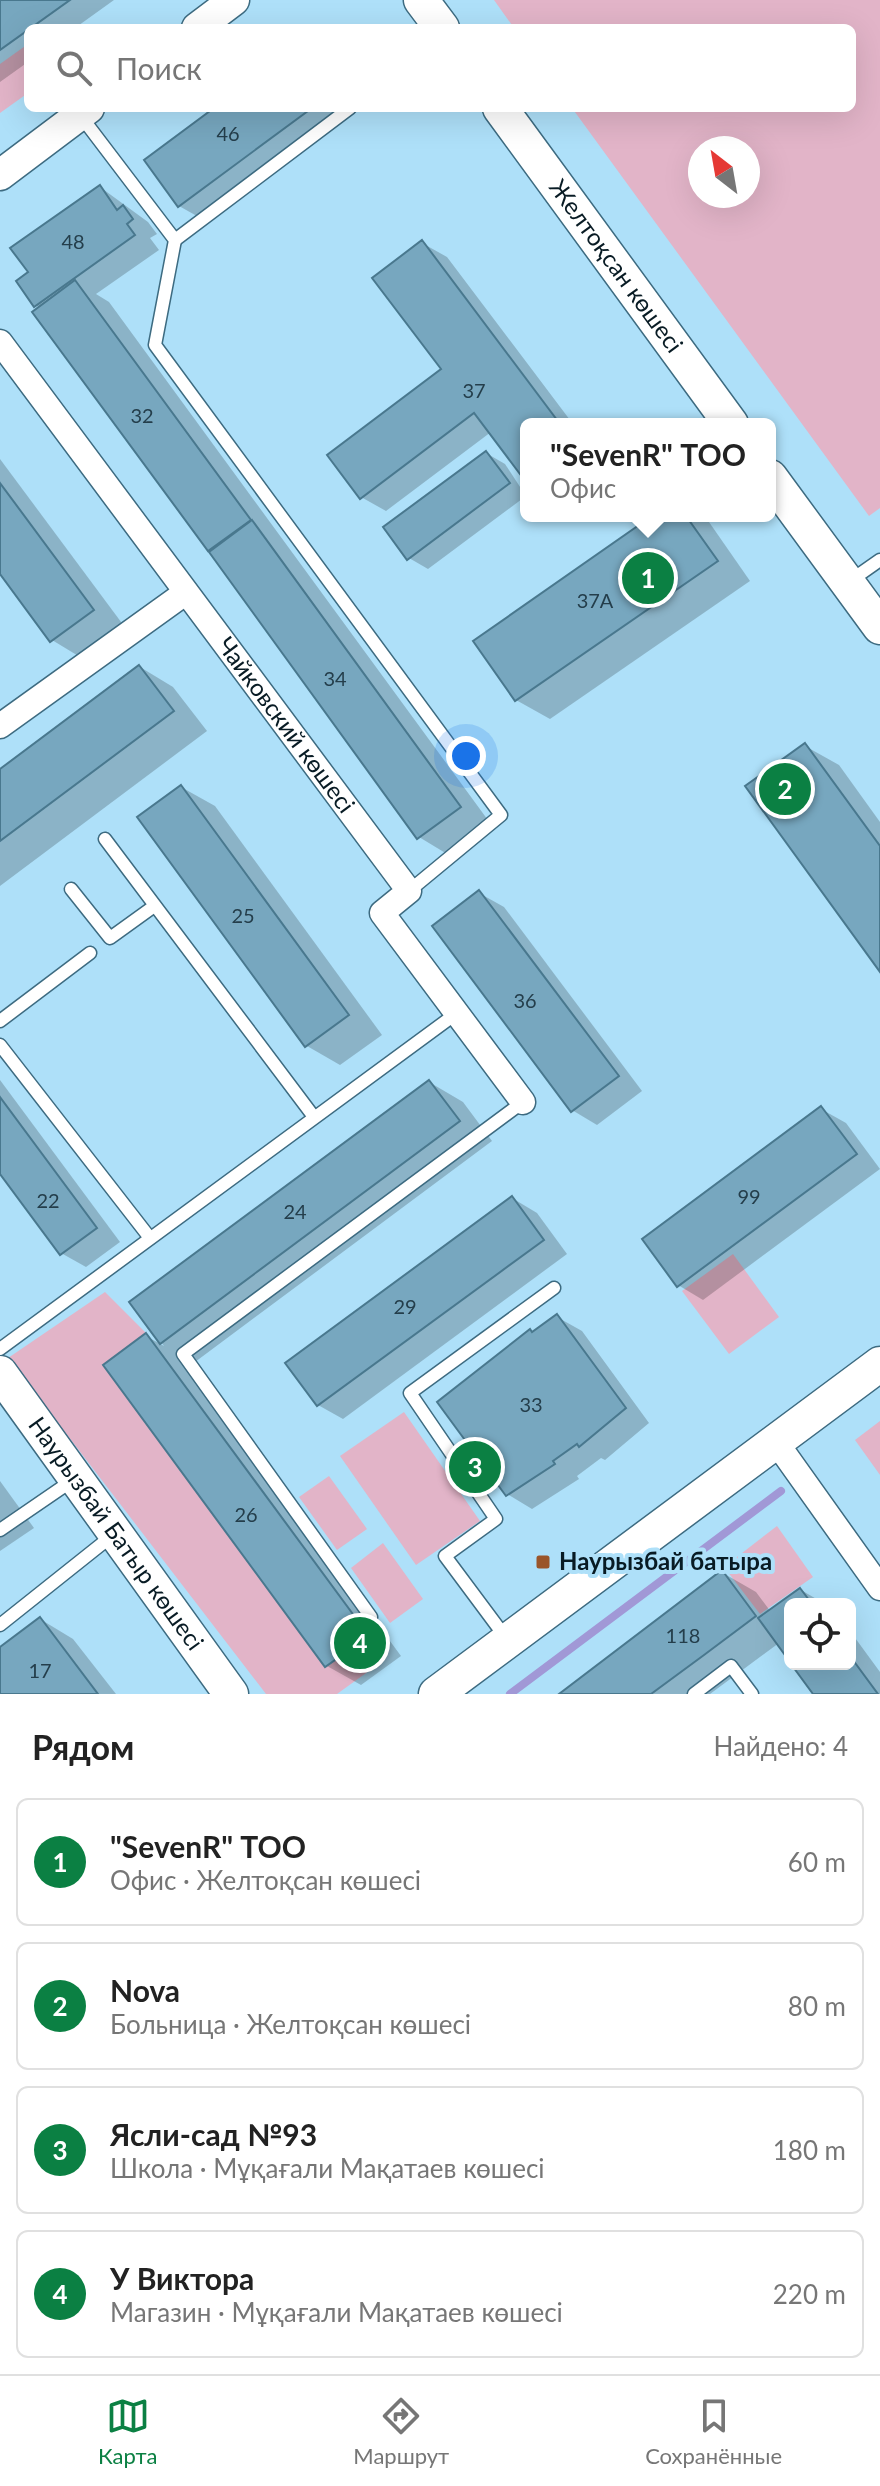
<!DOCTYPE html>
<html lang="ru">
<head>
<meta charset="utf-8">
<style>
	body { margin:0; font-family:Lato,sans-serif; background:#f6f6f6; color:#222 }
	.controls { position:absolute; right:24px; bottom:24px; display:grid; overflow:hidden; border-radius:12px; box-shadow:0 8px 32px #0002 }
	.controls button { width:72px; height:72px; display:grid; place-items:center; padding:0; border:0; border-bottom:2px solid #e0e0e0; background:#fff; color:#222; font:40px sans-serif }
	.compass { position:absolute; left:688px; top:136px; width:72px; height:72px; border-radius:50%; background:#fff; box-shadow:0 8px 32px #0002; rotate:329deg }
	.you { position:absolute; left:466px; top:756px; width:28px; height:28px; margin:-20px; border:6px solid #fff; border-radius:50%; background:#1a73e8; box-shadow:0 0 0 12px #1a73e833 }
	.badge { display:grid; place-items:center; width:52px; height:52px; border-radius:50%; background:#0b8043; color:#fff; font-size:26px; font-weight:700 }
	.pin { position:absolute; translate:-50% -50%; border:4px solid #fff; box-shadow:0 2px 8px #0006 }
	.popup { position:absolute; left:520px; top:418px; width:256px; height:104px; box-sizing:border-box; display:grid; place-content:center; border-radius:12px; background:#fff; filter:drop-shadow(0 2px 6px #0005); font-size:26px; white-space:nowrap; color:#767676 }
	.popup b { font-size:30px; color:#222 }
	.popup::after { content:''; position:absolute; left:50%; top:100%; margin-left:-16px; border:16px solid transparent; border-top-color:#fff }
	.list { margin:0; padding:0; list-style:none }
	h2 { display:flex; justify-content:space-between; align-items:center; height:104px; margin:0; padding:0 32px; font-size:34px }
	h2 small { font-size:26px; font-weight:400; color:#767676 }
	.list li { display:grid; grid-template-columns:52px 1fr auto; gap:24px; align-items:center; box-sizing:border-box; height:128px; margin:0 16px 16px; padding:0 16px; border:2px solid #e0e0e0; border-radius:12px }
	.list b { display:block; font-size:30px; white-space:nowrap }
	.list p { margin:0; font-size:26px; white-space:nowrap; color:#767676 }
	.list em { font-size:26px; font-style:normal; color:#767676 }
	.icon { flex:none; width:44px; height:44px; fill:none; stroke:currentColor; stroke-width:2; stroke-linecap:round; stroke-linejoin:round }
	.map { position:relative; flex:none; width:880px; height:1694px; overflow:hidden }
	.search { position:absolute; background:#fff; box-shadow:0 8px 32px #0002; left:24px; right:24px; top:24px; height:88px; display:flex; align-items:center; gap:20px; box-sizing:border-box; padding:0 28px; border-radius:12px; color:#767676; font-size:30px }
	.sheet { height:680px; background:#fff }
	nav { display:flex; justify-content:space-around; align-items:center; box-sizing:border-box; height:112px; border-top:2px solid #e0e0e0; background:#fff; font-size:22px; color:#767676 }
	nav a { display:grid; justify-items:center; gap:4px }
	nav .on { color:#0b8043 }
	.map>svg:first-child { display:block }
</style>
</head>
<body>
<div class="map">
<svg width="880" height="1694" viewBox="0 0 880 1694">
	<rect width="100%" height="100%" fill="#aee0f9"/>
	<!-- green -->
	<g fill="#e2b4c8" fill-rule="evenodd">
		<path d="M494,0H880V508L869,516L572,108H852V28H514ZM700,148H748V196H700Z"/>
		<polygon points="28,44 28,93 0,113 0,64"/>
		<polygon points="733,1254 779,1317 729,1354 682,1291"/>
		<polygon points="105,1292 146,1333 103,1365 325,1667 369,1636 380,1663 337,1694 266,1694 8,1358"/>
		<polygon points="404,1412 480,1521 416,1565 340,1456"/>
		<polygon points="880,1421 880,1475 855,1440"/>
		<polygon points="329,1476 367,1529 337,1550 299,1497"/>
		<polygon points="777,1526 813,1577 760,1614 724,1567"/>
		<polygon points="383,1543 423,1599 390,1623 351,1568"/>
	</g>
	<!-- shadow -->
	<g fill="#0003">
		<polygon points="0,0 114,0 75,28 28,28 28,62 0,82"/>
		<polygon points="218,108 355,108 204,220 179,206"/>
		<polygon points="100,187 148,222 157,234 150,238 159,250 96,294 109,302 493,827 452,857 419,837 35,312 40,308 35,305 31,273"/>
		<polygon points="422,243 447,257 573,424 526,424 526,479 491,432 386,511 361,497 443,369"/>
		<polygon points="486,453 505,464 526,496 428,569 409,558"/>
		<polygon points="0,459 127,630 85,660 52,640 0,570"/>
		<polygon points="656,516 699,516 709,522 750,581 550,719 516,700"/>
		<polygon points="140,667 173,687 207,731 0,886 0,771"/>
		<polygon points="805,746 839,765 880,822 880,969"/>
		<polygon points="181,787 215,806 382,1035 340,1065 307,1046"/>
		<polygon points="479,893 504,907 642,1091 597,1125 572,1110"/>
		<polygon points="0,1080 120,1242 86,1267 61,1253 0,1170"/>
		<polygon points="429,1082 463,1102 492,1141 195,1362 177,1352 401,1656 361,1685 327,1666 106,1365 146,1336 164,1346 132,1303"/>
		<polygon points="821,1109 846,1123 880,1169 703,1300 678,1285"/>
		<polygon points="512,1198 537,1213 567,1254 343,1419 318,1405"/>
		<polygon points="557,1317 582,1331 649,1423 605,1460 601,1458 577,1476 579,1479 532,1509 507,1494 534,1333"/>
		<polygon points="0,1481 34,1528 0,1551"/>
		<polygon points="723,1573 756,1592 771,1612 801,1590 825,1604 790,1604 790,1659 779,1643 710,1694 562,1694"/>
		<polygon points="40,1619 73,1639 116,1694 0,1694 0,1650"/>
		<polygon points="850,1631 880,1672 880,1694 815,1694 794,1664 850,1664"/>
	</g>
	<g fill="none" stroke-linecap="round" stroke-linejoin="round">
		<!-- stream -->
		<polyline stroke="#a198d6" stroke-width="8" points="510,1694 781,1491"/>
	</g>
	<!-- building -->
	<g fill="#77a7bf" stroke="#49788e" stroke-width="2">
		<polygon points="0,0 70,0 0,50"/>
		<polygon points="214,108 312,108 178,207 144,160"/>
		<polygon points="100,185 117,210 123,205 133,219 127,224 135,235 34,307 16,281 28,272 10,248"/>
		<polygon points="422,240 560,424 526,424 526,482 474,413 360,499 327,455 441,369 372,278"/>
		<polygon points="75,280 251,520 208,551 32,312"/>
		<polygon points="486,451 510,483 407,560 383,527"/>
		<polygon points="0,483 94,610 50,642 0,574"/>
		<polygon points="652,516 686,516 718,561 515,701 473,641"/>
		<polygon points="252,520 461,807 417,839 209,552"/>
		<polygon points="139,665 174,711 0,841 0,769"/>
		<polygon points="805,743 880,846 880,972 745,786"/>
		<polygon points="181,785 349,1015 305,1047 137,817"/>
		<polygon points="479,890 619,1076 571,1112 432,926"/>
		<polygon points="429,1080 460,1121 160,1344 129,1302"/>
		<polygon points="0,1097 97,1228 60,1255 0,1174"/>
		<polygon points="821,1106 857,1154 677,1287 642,1239"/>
		<polygon points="512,1196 544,1240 317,1406 285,1363"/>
		<polygon points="557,1314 626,1408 579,1447 577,1444 553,1461 555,1464 506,1496 437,1402 530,1329 532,1332"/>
		<polygon points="146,1333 369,1636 325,1667 103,1365"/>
		<polygon points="722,1570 756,1616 704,1655 651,1694 559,1694"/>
		<polygon points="800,1588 812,1604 790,1604 790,1662 758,1618"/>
		<polygon points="40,1617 98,1694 0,1694 0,1647"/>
		<polygon points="850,1656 878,1694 813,1694 791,1664 850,1664"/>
	</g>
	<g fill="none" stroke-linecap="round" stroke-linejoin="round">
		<!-- service casing -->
		<g stroke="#3d6b81" stroke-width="15">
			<g id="service">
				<polyline points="80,115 175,240 155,345 501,815 409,891"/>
				<polyline points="175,240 350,108"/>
				<polyline points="850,581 880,560"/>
				<polyline points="105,839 314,1117"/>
				<polyline points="71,889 110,938 153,907"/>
				<polyline points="0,1021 90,953"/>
				<polyline points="0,1045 150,1238"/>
				<polyline points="0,1349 457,1013"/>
				<polyline points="0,1530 73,1480"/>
				<polyline points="371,1617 183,1354 523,1102"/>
				<polyline points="0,1625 113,1535"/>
				<polyline points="506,1638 445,1556 496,1519 410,1393 554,1288"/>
				<polyline points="694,1694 731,1666 752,1694"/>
			</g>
		</g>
		<!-- minor casing -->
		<g stroke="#3d6b81" stroke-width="27">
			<g id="minor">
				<path id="s1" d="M0,342L409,891L382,913L523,1102"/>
				<polyline points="0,726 185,593"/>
				<polyline points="776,1442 880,1588"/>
			</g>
		</g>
		<!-- tertiary casing -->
		<g stroke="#3d6b81" stroke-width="33">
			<g id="tertiary">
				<polyline points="197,28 234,0"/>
				<polyline points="0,175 89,108"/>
			</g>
		</g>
		<!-- secondary casing -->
		<g stroke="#3d6b81" stroke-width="37">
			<g id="secondary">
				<polyline points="421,0 442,28"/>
				<path id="s2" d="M500,108L731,424"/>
				<polyline points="770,477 880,627"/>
				<path id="s3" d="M0,1373L231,1694"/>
				<polyline points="436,1694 880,1364"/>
			</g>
		</g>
		<!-- service -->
		<use href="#service" stroke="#fff" stroke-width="12"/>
		<!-- minor -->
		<use href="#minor" stroke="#fff" stroke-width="24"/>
		<!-- tertiary -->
		<use href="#tertiary" stroke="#fff" stroke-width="30"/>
		<!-- secondary -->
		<use href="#secondary" stroke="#fff" stroke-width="34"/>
	</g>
	<!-- markers -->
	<rect fill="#9a552a" stroke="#aee0f9" stroke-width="3" x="535" y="1554" width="16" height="16" rx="4"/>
	<g text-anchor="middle" stroke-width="8" stroke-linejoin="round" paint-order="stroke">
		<!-- number labels -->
		<g font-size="20" fill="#243e4b">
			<text x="228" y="141">46</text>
			<text x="73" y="249">48</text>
			<text x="474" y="398">37</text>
			<text x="142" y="423">32</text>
			<text x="595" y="608">37А</text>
			<text x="335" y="686">34</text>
			<text x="243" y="923">25</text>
			<text x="525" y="1008">36</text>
			<text x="749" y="1204">99</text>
			<text x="48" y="1208">22</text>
			<text x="295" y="1219">24</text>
			<text x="405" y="1314">29</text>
			<text x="531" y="1412">33</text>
			<text x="246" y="1522">26</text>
			<text x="683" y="1643">118</text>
			<text x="40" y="1678">17</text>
		</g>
		<!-- street labels -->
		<g font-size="24" fill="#081b24" stroke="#aee0f9">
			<text dy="8" stroke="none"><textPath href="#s2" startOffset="196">Желтоқсан көшесі</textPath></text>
			<text dy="8" stroke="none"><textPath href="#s1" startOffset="478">Чайковский көшесі</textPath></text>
			<text dy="8" stroke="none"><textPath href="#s3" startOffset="198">Наурызбай Батыр көшесі</textPath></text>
		</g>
		<!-- poi labels -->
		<g font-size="24" font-weight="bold" fill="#081b24" stroke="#aee0f9" text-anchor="start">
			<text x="559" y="1570">Наурызбай батыра</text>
		</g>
	</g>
</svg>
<div class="controls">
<button><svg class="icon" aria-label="locate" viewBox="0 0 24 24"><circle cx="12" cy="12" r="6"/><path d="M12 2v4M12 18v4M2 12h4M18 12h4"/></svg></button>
</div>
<svg class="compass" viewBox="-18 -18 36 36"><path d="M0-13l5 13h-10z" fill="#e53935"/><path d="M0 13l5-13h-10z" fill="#767676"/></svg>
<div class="you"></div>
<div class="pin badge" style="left:648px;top:578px">1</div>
<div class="popup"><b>&quot;SevenR&quot; ТОО</b>Офис</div>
<div class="pin badge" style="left:785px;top:789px">2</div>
<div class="pin badge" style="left:475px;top:1467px">3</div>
<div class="pin badge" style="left:360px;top:1643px">4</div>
<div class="search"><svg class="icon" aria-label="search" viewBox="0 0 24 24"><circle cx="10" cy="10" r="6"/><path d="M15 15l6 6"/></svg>Поиск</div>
</div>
<section class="sheet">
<h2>Рядом<small>Найдено: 4</small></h2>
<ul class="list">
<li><span class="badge">1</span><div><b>&quot;SevenR&quot; ТОО</b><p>Офис · Желтоқсан көшесі</p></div><em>60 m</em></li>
<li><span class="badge">2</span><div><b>Nova</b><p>Больница · Желтоқсан көшесі</p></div><em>80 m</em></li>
<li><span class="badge">3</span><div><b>Ясли-сад №93</b><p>Школа · Мұқағали Мақатаев көшесі</p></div><em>180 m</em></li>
<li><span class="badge">4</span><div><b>У Виктора</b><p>Магазин · Мұқағали Мақатаев көшесі</p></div><em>220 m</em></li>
</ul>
</section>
<nav>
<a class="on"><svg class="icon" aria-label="map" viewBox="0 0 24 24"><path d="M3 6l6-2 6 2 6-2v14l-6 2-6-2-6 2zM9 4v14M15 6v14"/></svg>Карта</a>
<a><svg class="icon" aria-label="directions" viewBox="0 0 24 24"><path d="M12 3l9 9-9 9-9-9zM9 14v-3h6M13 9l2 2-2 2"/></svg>Маршрут</a>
<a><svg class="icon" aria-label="saved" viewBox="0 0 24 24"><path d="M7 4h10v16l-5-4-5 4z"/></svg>Сохранённые</a>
</nav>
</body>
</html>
